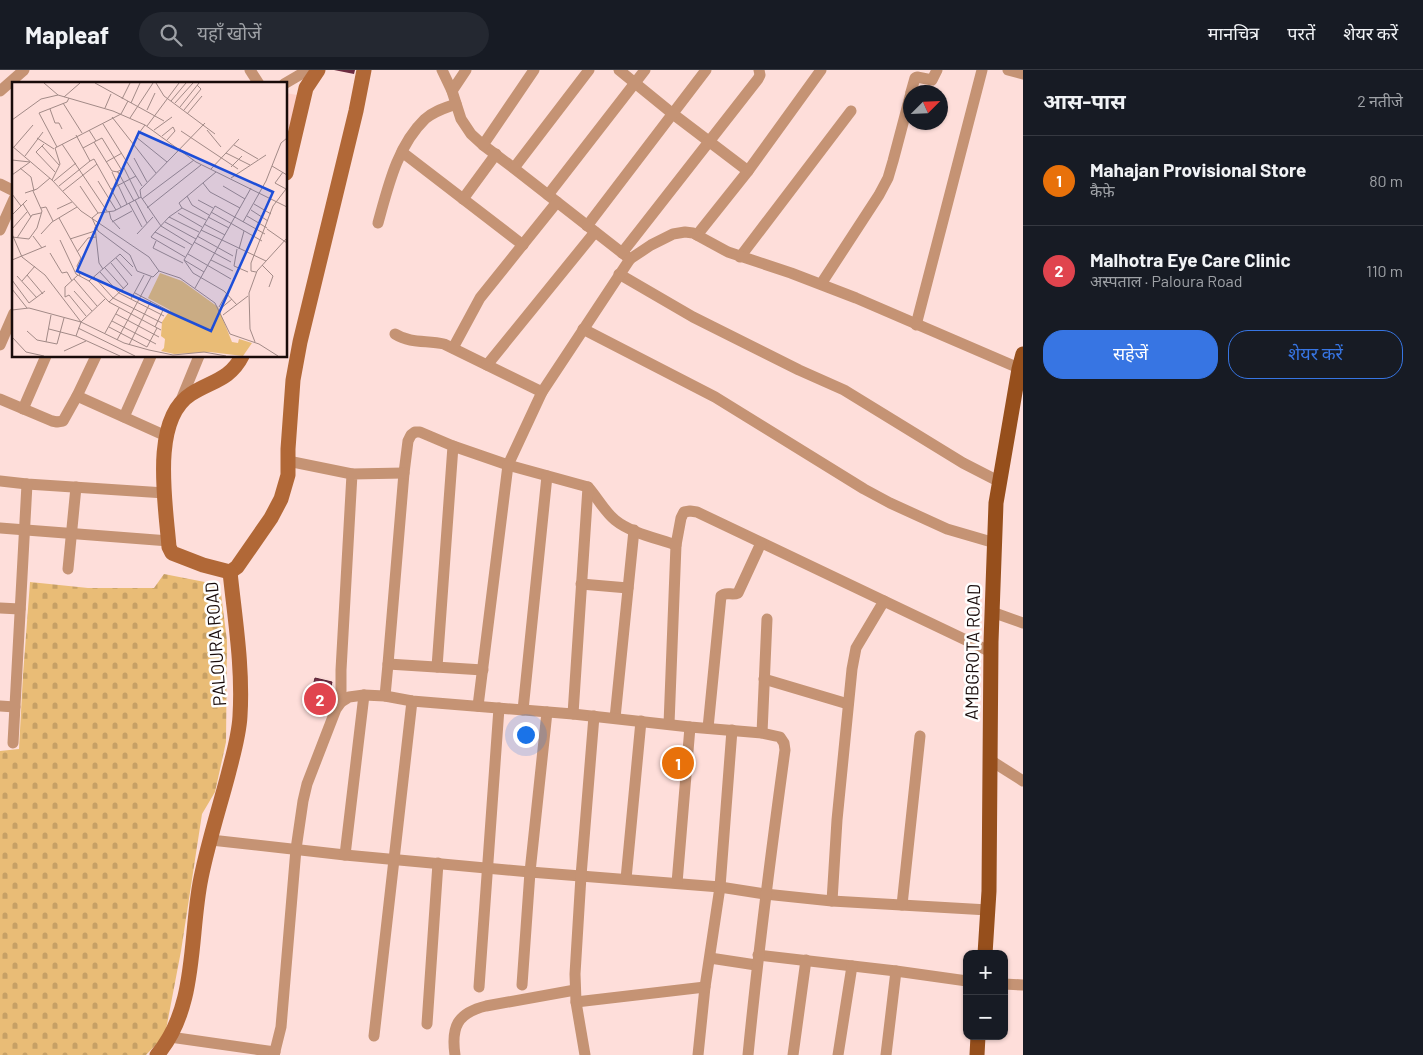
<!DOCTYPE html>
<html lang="hi">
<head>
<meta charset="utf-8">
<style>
	body { margin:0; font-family:Barlow,"Noto Sans Devanagari",sans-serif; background:#242831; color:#f1f3f6 }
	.controls { position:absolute; right:15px; bottom:15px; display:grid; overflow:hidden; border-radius:10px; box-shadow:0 1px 4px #0004 }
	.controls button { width:45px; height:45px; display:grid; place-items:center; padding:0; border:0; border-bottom:1px solid #363941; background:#171b24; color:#f1f3f6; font:25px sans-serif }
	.compass { position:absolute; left:903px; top:15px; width:45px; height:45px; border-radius:50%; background:#171b24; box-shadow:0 1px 4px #0004; rotate:66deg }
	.you { position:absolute; left:525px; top:664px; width:18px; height:18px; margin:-12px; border:4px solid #fff; border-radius:50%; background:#1a73e8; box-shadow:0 0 0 8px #1a73e833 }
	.badge { display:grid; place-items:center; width:32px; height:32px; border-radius:50%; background:#3775e3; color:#fff; font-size:16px; font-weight:700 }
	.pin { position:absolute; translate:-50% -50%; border:2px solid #fff; box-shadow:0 1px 5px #0006 }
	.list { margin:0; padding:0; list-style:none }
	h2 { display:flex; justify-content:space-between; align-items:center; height:65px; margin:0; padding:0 20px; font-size:21px }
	h2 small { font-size:16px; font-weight:400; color:#9ea1a6 }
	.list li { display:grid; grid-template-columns:32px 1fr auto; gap:15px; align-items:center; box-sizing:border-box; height:90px; padding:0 20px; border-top:1px solid #363941 }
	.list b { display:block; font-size:19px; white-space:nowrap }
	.list p { margin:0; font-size:16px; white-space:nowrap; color:#9ea1a6 }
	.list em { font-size:16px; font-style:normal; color:#9ea1a6 }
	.actions { display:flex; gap:10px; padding:15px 20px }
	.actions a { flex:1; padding:11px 0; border:1px solid #3775e3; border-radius:20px; text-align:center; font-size:18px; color:#3775e3 }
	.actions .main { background:#3775e3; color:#fff }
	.icon { flex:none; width:28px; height:28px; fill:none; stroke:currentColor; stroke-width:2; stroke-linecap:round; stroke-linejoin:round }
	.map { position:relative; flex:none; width:1023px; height:985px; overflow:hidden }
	header { display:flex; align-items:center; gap:30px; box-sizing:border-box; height:70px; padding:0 25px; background:#171b24; border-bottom:1px solid #363941 }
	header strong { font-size:24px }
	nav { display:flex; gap:28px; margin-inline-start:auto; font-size:18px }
	.search { width:350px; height:45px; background:#242831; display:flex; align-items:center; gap:12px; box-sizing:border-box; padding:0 18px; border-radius:28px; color:#9ea1a6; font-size:19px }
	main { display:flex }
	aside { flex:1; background:#171b24 }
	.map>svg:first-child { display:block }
</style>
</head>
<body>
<header>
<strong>Mapleaf</strong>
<div class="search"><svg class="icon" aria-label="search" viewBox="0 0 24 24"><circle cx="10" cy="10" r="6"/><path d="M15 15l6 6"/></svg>यहाँ खोजें</div>
<nav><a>मानचित्र</a><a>परतें</a><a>शेयर करें</a></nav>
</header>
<main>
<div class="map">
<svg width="1023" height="985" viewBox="0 0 1023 985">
	<defs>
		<pattern id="cemetery-stones" width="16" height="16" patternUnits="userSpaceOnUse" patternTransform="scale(1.25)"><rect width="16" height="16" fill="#e9bc76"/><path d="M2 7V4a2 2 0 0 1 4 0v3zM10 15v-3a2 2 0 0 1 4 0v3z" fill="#c7a065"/></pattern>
	</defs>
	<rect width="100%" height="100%" fill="#fededa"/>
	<!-- built -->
	<polygon fill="#fecfc8" points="286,23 297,25 286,73"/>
	<!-- cemetery -->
	<polygon fill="url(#cemetery-stones)" points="164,504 220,515 227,571 226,672 215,722 202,744 181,881 165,965 146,985 0,985 0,681 19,679 23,605 30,512 88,518 154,518"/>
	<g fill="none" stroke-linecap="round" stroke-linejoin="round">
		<!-- street -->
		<g stroke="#c59374" stroke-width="11">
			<polyline points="250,0 259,14"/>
			<polyline points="442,0 452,21 461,49 471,64 483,75 507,93 630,189"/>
			<polyline points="619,0 673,44 748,101"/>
			<polyline points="1008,0 1023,4"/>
			<polyline points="284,14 308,0"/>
			<polyline points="0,21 24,0"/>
			<polyline points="452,21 466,0"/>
			<polyline points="911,22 915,8 917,7 932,10 937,0"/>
			<polyline points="483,75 534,0"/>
			<polyline points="402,82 523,175"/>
			<polyline points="514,98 589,0"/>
			<polyline points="0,114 14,121"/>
			<polyline points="548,125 645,0"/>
			<polyline points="463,129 496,84"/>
			<path d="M378,153C388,117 397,76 425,49C434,41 445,38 456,34"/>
			<polyline points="587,156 706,0"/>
			<polyline points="0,160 14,129"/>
			<polyline points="697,165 748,101 821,0"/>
			<polyline points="622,183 758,9 760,5 759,0"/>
			<polyline points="740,187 851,41"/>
			<polyline points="619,204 693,247 799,300 844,320 963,393 1000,412"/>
			<polyline points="821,214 879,125 888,108 893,91 911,23"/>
			<polyline points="916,255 982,0"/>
			<polyline points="583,259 715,327 864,419 890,433 947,459 995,473"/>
			<path d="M395,264C411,274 427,270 444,274L542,322"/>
			<polyline points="0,275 14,243"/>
			<polyline points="453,278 480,228 557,132"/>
			<polyline points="487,295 595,162"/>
			<polyline points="77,326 166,366"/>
			<polyline points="0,329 52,351 57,352 63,351 77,326 96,286"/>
			<polyline points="181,330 199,286"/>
			<polyline points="23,339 46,286"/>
			<polyline points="124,347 151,286"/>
			<path d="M453,376L508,395L588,417C597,427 604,441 615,450C631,463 656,468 676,475L681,448L684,442L690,441L697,442L991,582"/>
			<polyline points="288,391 352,404"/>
			<polyline points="0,411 27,414 165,423"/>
			<polyline points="0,458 169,471"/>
			<polyline points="68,499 76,417"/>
			<polyline points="581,514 628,518"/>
			<polyline points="0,538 20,539"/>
			<polyline points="992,542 1023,553"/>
			<polyline points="388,594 483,600"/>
			<polyline points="764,609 848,634"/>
			<polyline points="385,626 388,594 404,403 408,371 411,365 415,362 420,362 453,376 437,597"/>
			<polyline points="341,632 341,600 352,404 404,403"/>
			<polyline points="0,636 15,637"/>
			<polyline points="478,636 508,395 542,322 630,189 651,175 673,164 685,162 693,163 728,182 791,203 856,228 1023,300"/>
			<polyline points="523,640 547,406"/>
			<polyline points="573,644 588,417"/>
			<polyline points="615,648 634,460"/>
			<polyline points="669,654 676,475"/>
			<path d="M708,658L721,526C726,521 732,526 738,523L761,473"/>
			<polyline points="762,663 767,549"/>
			<polyline points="13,673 27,414"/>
			<polyline points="990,690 1023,711"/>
			<polyline points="211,770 345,785 530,802 720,817 765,824 832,831 988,840"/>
			<polyline points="345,785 364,625"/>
			<polyline points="626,809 641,651"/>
			<polyline points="677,813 690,657"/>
			<polyline points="832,831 837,750 852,599 856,578 884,531"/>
			<polyline points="902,835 920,666"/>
			<polyline points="758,885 896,901 967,911"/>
			<polyline points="710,888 756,895"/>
			<polyline points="1004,914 1023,915"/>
			<polyline points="522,915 530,802 547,642"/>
			<polyline points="479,917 499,638"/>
			<polyline points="576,932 705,917"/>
			<polyline points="427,954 438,793"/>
			<polyline points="374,966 412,631"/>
			<polyline points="170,967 275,982"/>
			<path d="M274,985L281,957L296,779L303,731L307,714L336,639L341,632L349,627L364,625L385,626L412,631L573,644L690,657L762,663L780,667L784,673L785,680C771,782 758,883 748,985"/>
			<path d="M455,985C451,957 457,943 486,936L575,920"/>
			<polyline points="585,985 576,932 575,904 581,806 594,646"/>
			<polyline points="698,985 705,917 720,817 732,660"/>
			<polyline points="793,985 806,890"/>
			<polyline points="838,985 852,896"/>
			<polyline points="886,985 896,901"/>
		</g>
		<!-- secondary -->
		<g stroke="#b16837" stroke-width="15">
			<polyline points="286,103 306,18 318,0"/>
			<polyline points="230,502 237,497 271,448 281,429 288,405 288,379 293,310 300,272 356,41 364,0"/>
			<path d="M230,502L203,495L172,483L169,477C166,436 150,350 191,324C211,311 230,310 242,286"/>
			<path d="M157,985C198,937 189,866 201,808C208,773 219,739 228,705C233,685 239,666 240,646C243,597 235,550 230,502"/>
		</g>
		<!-- primary -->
		<g stroke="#964f1c" stroke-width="15">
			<polyline points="985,884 989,821 991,572 996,433 1019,299 1023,284"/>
			<polyline points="977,985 978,966"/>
		</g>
	</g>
	<!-- wall -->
	<g fill="#6c2b40">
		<polygon points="334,0 355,0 354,4"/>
		<polygon points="332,619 324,647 308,642 308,636"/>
	</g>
	<!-- shaded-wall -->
	<polygon fill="#582334" points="332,612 332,619 324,647 324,640"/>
	<!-- building -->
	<polygon fill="#7d324b" stroke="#582334" points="315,608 332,612 324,640 308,636"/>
	<g text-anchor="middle" stroke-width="5" stroke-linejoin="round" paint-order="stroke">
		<!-- street labels -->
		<g font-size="18" fill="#180b0a" stroke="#fff">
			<text transform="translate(216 574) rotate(-94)" y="6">PALOURA ROAD</text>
			<text transform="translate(973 582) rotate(-89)" y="6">AMBGROTA ROAD</text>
		</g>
	</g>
	<!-- overview -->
	<g transform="translate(12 12)">
		<rect width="275" height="275" fill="#fededa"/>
		<path d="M148,191L170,199L206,225L220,260L226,261L227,257L240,261L231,274L198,270L162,272L149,269L152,266L153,257L149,254L150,240L158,228L136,216Z" fill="#e9bc76"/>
		<path fill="none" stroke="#a28a87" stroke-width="1" d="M32,1L46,13L101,29L133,43L184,80L275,125M83,1L152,39M144,1L152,14L203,52M52,15L68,1M110,17L118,1M159,19L174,1M51,21L70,51M119,21L128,1M163,21L181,1M168,25L187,1M93,26L99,12M38,27L43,41H47L50,47M135,28L143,11M172,28L189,7L185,3M175,32L190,14M100,35L144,91M118,36L141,1M0,38L29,17L46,13M91,42L130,104M133,43L124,55L155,80M135,44L167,1M142,48L160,35M195,48L209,65M169,49L226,87M64,53L78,79L82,77L109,125M150,54L161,45L163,49L155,58M25,56L42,67M84,59L90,56L109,87M82,60L100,89L106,90L122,119M32,62L24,70L43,90M50,62L95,129M222,63L246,77M0,64L40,98L69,129L137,175L147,189M30,64L47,83M2,65L21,43M45,65L27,31L55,20L57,16M71,66L84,59L77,48M214,71L238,83M13,74L31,50M122,76L135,100M0,78L18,80M94,80L110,71M260,84L275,93M219,85L230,74M8,86L19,95L22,109M199,87L227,57M100,90L115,122M105,90L112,86L127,116M0,93L18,80M219,96L254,73M40,98L48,82L43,66L109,32L116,19M42,99L64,81M86,99L104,128M191,101L198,110L228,126M47,104L78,79M68,104L86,131M211,104L233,117M99,107L124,94M51,109L85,82M13,111L25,107L38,96M0,112L9,124M175,114L180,123L197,133M130,117L182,78M123,118L135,141M186,118L201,126M117,121L130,145M11,122L19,135M242,122L259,132M29,126L34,125L41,139M135,126L189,83M170,126L194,138M45,127L60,120M239,128L256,139M97,129L99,137L108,147M199,130L250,159M166,131L190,145M0,133L15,118M235,134L255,146M157,135L187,150M196,135L217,146M47,136L69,176L65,184L68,194M80,136L86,131L102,129L129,115M80,136L86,149L118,173L125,189L141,195L147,189M100,140L120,129M153,140L184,157M231,140L254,99L269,61L275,56M192,142L213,153M83,145L87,181L91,187M0,147L15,130M255,147L275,161M189,148L254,179M143,150L157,135L170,126L167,121L204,90M0,152L10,175L33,193L69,240M29,152L40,140L65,125M125,152L141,135M21,154L30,166M185,154L221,174M0,155L17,157L25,146L30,129L21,109M5,156L20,133L29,131M58,157L83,149M48,158L64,192L77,199L97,220L149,248M144,159L141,166L171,181M182,160L219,180M180,163L149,144L129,115L128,108L193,41M173,166L143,150L139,155L173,175M225,167L222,184L236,190M227,167L232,149M65,170L76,156L84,155M38,171L50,191L55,190L60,199M176,172L219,197M104,176L120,194M0,178L34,164M172,178L192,190M199,178L221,189M250,183L261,194L257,205M93,186L112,207M147,189L168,196L203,221L218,252L247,262L266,274M88,190L107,211L152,234M244,190L239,189V181L261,124L274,107L263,101L271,90M15,193L31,212M5,194L25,216M82,195L101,216L150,241M62,197L85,224M0,198L17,221M10,199L23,184M77,199L108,172L121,185M183,206L239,106M0,207L15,226M62,209L80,229M123,211L157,229M53,215L57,213L74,234M53,215V205L66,193M119,217L132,193M97,220L116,202L99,181M17,221L33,209M225,223L212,209L181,191L172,178L203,124L253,152M207,225L215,211M208,227L220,217M0,228L17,226L69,240L112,261L137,268L161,273L192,270L214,274M104,232L147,255M211,233L236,214M100,239L144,262M97,245L135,265M143,245L152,226M66,246L123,274M37,247L64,254L108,274M15,249L25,258L45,262L52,236M93,251L107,226M64,254L69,240L93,217M0,255L14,270L32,274M105,258L139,195M34,260L39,233M243,260L238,247L237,211L245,189L275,156M117,263L139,219M135,265L145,246M52,269L74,259"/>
		<path fill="#1d4ed8" fill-opacity="0.15" stroke="#1d4ed8" stroke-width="2.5" d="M127,50L261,110L199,249L65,189Z"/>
		<rect width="275" height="275" fill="none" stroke="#180b0a" stroke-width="2.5"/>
	</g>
</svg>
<div class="controls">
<button>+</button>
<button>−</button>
</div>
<svg class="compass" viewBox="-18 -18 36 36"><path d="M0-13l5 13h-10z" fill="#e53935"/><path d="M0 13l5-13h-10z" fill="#9ea1a6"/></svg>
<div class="you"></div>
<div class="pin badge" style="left:678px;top:693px;background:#e8710a">1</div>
<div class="pin badge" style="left:320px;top:629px;background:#e0444e">2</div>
</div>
<aside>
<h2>आस-पास<small>2 नतीजे</small></h2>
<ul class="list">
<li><span class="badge" style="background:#e8710a">1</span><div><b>Mahajan Provisional Store</b><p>कैफ़े</p></div><em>80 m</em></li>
<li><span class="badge" style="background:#e0444e">2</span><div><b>Malhotra Eye Care Clinic</b><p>अस्पताल · Paloura Road</p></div><em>110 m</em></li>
</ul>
<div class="actions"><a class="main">सहेजें</a><a>शेयर करें</a></div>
</aside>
</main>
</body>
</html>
